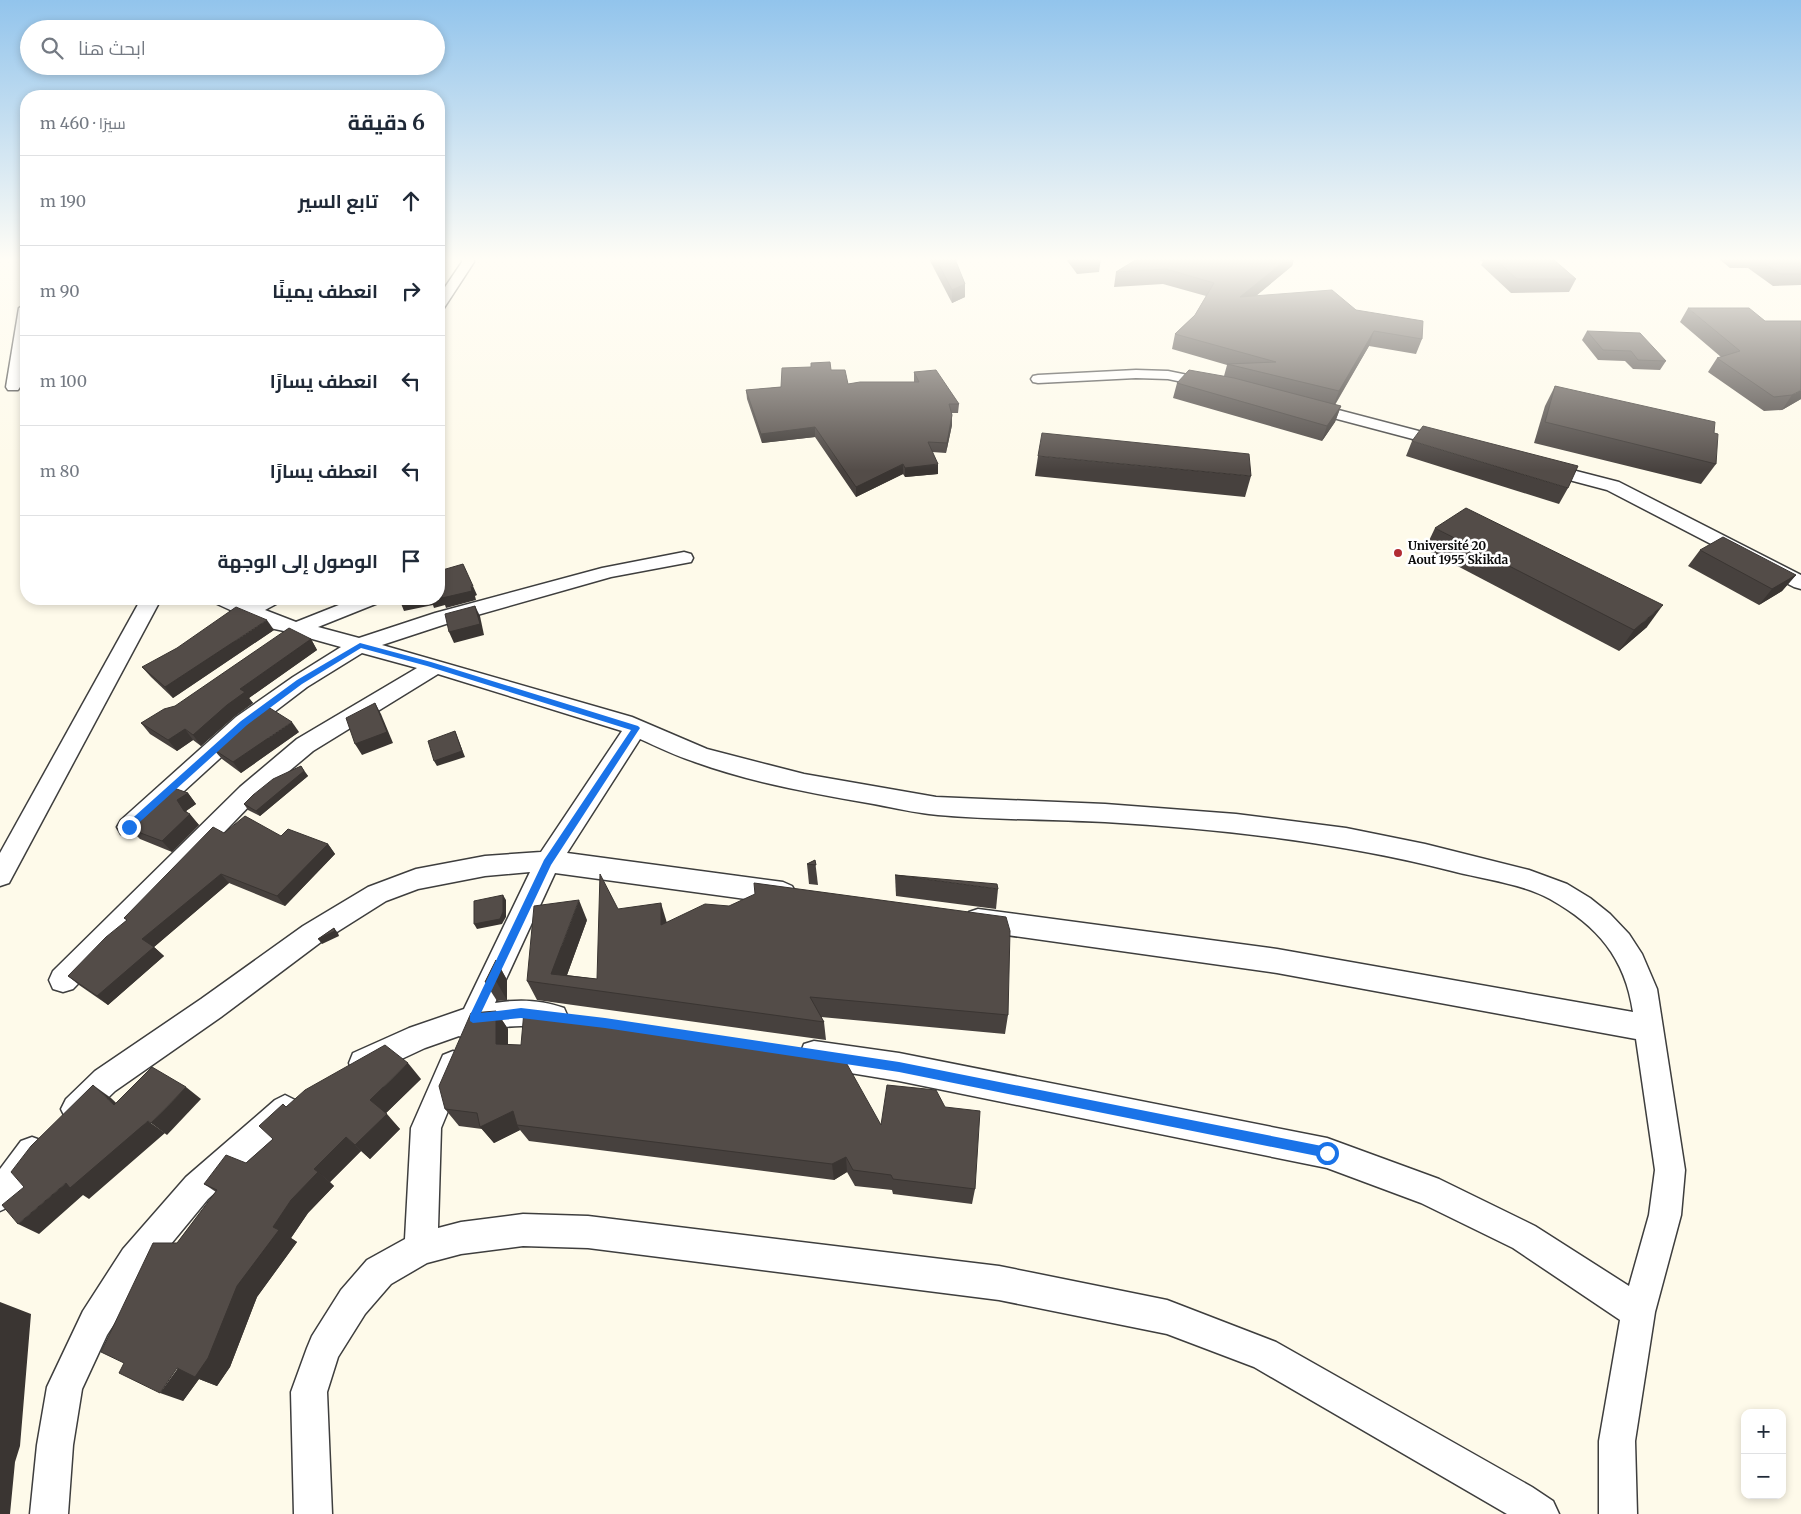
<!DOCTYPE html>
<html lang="ar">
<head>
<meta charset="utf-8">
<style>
	body { margin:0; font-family:Merriweather,Cairo,serif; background:#f6f6f7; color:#1f2937; direction:rtl }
	.controls { position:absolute; right:15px; bottom:15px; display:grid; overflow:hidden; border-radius:10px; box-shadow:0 2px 8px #0003 }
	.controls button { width:45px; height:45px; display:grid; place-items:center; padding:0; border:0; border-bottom:1px solid #e0e1e3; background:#fff; color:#1f2937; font:25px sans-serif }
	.stop { position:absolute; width:15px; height:15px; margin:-11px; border:4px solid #1a73e8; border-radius:50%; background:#fff }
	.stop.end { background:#1a73e8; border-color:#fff; box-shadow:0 1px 5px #0008 }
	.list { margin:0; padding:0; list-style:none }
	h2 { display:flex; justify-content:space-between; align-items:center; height:65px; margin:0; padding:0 20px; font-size:21px }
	h2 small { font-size:16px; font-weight:400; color:#747a83 }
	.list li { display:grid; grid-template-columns:32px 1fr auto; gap:15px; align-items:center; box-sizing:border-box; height:90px; padding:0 20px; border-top:1px solid #e0e1e3 }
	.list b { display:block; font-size:19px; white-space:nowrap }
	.list em { font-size:16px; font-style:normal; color:#747a83 }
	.icon { flex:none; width:28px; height:28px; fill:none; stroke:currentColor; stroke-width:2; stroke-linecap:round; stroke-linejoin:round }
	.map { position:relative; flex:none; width:1801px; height:1514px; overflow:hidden; direction:ltr }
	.search { position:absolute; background:#fff; box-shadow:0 2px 8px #0003; left:20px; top:20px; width:425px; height:55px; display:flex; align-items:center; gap:12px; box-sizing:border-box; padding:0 18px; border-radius:28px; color:#747a83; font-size:19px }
	.panel { position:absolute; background:#fff; box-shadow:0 2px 8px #0003; left:20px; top:90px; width:425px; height:515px; border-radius:20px; direction:rtl }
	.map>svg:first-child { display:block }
</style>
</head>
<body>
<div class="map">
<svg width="1801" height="1514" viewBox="0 0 1801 1514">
	<rect width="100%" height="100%" fill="#fefaea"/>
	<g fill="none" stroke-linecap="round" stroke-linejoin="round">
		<!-- minor casing -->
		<g stroke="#3e3e3e" stroke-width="3">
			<g id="minor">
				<polygon points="462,259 474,259 474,262 444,308 439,309 439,296 462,262"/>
				<polygon points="26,304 26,350 20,387 18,390 8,390 6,387 19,308"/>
				<polygon points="1136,370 1168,371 1217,381 1219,384 1217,387 1212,388 1168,379 1136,378 1038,383 1033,382 1031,379 1033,376 1038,375"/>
				<polygon points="1308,402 1453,440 1455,443 1453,446 1447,448 1303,410 1300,407 1303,404"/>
				<polygon points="1545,463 1619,482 1801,575 1801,589 1794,587 1607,490 1539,472 1537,468 1539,464"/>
				<path d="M684,552L691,554L693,558L691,562L611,577L449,623L382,645L632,717L707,749L804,774L936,797L1105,804L1236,814L1346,828L1425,844L1529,870L1567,884L1590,898L1610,914L1629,934L1642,954L1657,989L1685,1170L1681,1215L1655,1312L1635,1441L1637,1514H1599V1441L1620,1320L1513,1248L1421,1203L1327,1168L899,1081L814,1067L804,1064L800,1054L804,1044L814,1041L899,1053L1327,1138L1439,1179L1535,1226L1629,1286L1649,1215L1655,1170L1636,1039L1277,973L978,931L969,928L965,920L969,912L978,909L1277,949L1633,1012C1625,958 1598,926 1550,899C1523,884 1483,879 1452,871C1338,842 1222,829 1105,822C1049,819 993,820 938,815C914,813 891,807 868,803C811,793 750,782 695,762C676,756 658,747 640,739L567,853L783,882L792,886L796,893L792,900L783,904L555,873L495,1003C518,999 542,1000 564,1008L568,1017L564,1026C549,1032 537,1026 521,1026C508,1026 495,1028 482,1030L479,1037L469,1041L459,1036L425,1048L363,1077L353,1073L349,1063L353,1053L409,1028L464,1009L530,872L485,876L418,889L386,901L321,942L221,1017L115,1091L86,1119L76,1124L66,1119L61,1109L66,1099L95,1071L201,999L303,926L368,887L416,869L485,856L541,852L622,731L438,674L313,751L256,799L73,989L63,992L53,989L49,980L53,971L240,787L297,739L417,668L362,653L307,687L252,729L137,834L129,836L121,834L117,827L121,820L236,717L293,677L341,647L298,635L293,637L286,635L284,631L270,628L215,603L213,599H238L248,603L256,599H280L278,603L265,610L296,622L354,599H380L378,603L318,627L359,638L435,613L602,568Z"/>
				<polygon points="141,599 161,599 9,883 0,886 0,853"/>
				<polygon points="453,1051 463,1055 467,1065 441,1128 438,1228 461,1222 523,1214 588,1216 999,1266 1167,1300 1276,1342 1532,1487 1553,1501 1559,1514 1507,1514 1254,1367 1167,1334 999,1300 588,1248 523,1246 461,1254 427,1263 391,1284 365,1314 338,1357 327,1392 332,1514 294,1514 291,1392 307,1348 312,1336 341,1290 367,1260 405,1239 411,1128 443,1055"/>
				<polygon points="285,1095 295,1100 300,1110 295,1120 208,1199 147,1273 107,1335 82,1389 73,1445 68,1514 30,1514 37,1445 47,1387 83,1311 123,1249 186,1177 275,1100"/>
				<polygon points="32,1137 43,1141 47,1152 43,1163 11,1206 0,1211 0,1169 21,1141"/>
			</g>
		</g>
		<!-- minor -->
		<use href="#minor" fill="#fff" fill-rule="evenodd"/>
	</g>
	<!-- wall -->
	<g fill="#47413e">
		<polygon points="929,259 955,259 965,284 965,297 952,303"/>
		<polygon points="1066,259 1101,259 1099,272 1077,274"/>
		<polygon points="1137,259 1294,259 1292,266 1256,296 1356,310 1422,339 1416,354 1369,346 1335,405 1341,406 1335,422 1322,441 1173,398 1177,383 1224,376 1227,365 1172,349 1175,334 1195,315 1206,296 1163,284 1114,287 1116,272"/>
		<polygon points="1479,259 1553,259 1576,279 1569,292 1511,293 1481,265 1483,262"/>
		<polygon points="1719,259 1801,259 1801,285 1773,286 1748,268 1730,268"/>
		<polygon points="1688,308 1801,399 1782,410 1764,411 1708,372 1717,358 1721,357 1680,322"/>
		<polygon points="1587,331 1666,361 1660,370 1633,369 1625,361 1598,360 1582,340"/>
		<polygon points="831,370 848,384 914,382 914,372 959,404 958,413 952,413 952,425 946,453 932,452 938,474 905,477 903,474 856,497 815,437 762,443 747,399 746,390 781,387"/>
		<polygon points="1555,386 1714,433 1716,464 1701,484 1534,443 1545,406"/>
		<polygon points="1412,441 1568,488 1559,504 1406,456"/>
		<polygon points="1038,456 1251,476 1245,497 1035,476"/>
		<polygon points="1435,528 1647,627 1619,651 1425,549"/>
		<polygon points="1700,550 1796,575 1782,591 1759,605 1688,566"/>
		<polygon points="274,630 173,698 151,677 142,667"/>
		<polygon points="311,639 317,650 249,698 253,703 235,716 201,746 193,740 177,751 150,734 141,723"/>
		<polygon points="299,732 241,773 222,759 213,749"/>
		<polygon points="301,766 308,776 260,816 248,810 244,804"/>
		<polygon points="188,793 196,804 186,811 199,825 172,852 140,839 130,829 149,813 146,810"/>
		<polygon points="224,833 281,836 328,844 335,854 285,906 229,883 154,947 164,956 108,1005 79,985 68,976 127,920 124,918"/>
		<polygon points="815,860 818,885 809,884 807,864"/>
		<polygon points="895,875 998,889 996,909 896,896"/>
		<polygon points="618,909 1008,1015 1005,1034 821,1017 824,1022 826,1040 537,1000 527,981 587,920 567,975 597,979"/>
		<polygon points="496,960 507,980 507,1000 497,1001 485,982"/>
		<polygon points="496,1011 508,1029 508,1044 881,1125 975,1189 972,1204 893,1194 892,1190 855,1186 847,1172 834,1180 529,1141 520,1130 494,1143 482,1129 459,1126 445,1109"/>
		<polygon points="421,1079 385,1114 400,1129 370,1159 361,1151 330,1182 334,1186 308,1213 291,1238 297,1242 257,1297 230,1367 217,1386 199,1379 183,1401 177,1243 216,1192 204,1184 246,1163 273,1139 286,1107"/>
	</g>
	<!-- shaded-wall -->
	<g fill="#3a3532">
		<polygon points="1287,259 1294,259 1292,266 1236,312 1240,297"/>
		<polygon points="965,284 965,297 952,303 952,290"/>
		<polygon points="1374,331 1369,346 1333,407 1339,391"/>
		<polygon points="1801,390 1801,399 1782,410 1792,395"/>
		<polygon points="1341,406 1335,422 1322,441 1327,426"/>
		<polygon points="952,415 952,425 946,453 947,443"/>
		<polygon points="815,427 815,437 762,443 761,434"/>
		<polygon points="903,464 903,474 856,497 856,487"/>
		<polygon points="938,464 938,474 905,477 905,468"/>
		<polygon points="1796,575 1782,591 1759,605 1772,589"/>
		<polygon points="473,586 477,595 475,596 476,600 446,608 445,605 434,608 433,605 404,611 400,601 414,599 439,599 439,596"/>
		<polygon points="1663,605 1647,627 1619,651 1634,630"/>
		<polygon points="475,606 480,616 484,635 454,643 449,632"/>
		<polygon points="267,620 274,630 173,698 165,687"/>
		<polygon points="311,639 317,650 249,698 253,703 235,716 201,746 193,735 240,689"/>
		<polygon points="375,703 381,714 393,743 362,755 355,744"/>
		<polygon points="292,722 299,732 241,773 233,762"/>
		<polygon points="185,729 193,740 177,751 168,740"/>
		<polygon points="455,731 465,757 437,766 434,761"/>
		<polygon points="304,771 308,776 260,816 256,811"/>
		<polygon points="188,793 196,804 186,811 189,815 190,814 199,825 172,852 162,841 184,811 177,800"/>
		<polygon points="328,844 335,854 285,906 277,896"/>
		<polygon points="221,874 229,883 154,947 164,956 108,1005 97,996 142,939"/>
		<polygon points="503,895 506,900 506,917 502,924 477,929 474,924"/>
		<polygon points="579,900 587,920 563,986 551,974"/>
		<polygon points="661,903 667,923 661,925"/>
		<polygon points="334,928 338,933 339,936 322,944 318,939"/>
		<polygon points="496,960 507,980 507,1000 496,981"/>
		<polygon points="496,1011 508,1029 508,1062 496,1044"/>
		<polygon points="408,1063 421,1079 384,1115 370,1100"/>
		<polygon points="93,1085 111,1098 131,1117 114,1105"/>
		<polygon points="186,1087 201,1099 167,1135 151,1123"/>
		<polygon points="513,1111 517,1125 520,1130 494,1143 480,1127"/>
		<polygon points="387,1114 400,1129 370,1159 355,1145"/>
		<polygon points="148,1121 165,1133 89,1199 83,1195 39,1234 18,1224 66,1183"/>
		<polygon points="346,1137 361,1151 330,1182 314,1169"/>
		<polygon points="846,1157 847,1172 834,1180 832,1164"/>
		<polygon points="318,1172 334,1186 308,1213 291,1238 297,1242 257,1297 230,1367 217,1386 199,1379 183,1401 160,1393 237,1286 273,1227 291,1200"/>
		<polygon points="0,1302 31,1314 20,1446 15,1462 10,1514 0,1514"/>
	</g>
	<!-- building -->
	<g fill="#534c48" stroke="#3a3532">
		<polygon points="936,259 955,259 965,284 952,290"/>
		<polygon points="1077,259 1101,259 1078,261"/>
		<polygon points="1137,259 1287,259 1240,297 1332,290 1356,310 1423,321 1422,339 1374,331 1339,391 1227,364 1276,362 1175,334 1195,315 1214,283 1166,269 1116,272"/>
		<polygon points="1495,259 1553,259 1576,279 1517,279"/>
		<polygon points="1758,259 1801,259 1801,274 1780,274"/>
		<polygon points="1688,308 1749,308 1765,321 1801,321 1801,390 1792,395 1774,397 1717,358 1740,351"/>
		<polygon points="1587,331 1640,333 1666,361 1638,360 1631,351 1603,350"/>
		<polygon points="830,362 831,370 845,370 848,384 860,382 919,382 914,372 936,370 959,404 949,404 952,415 947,443 928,442 938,464 905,468 903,464 856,487 815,427 761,434 746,390 781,387 782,368 811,367 811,363"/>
		<polygon points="1189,370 1234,378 1341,406 1327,426 1177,383"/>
		<polygon points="1555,386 1715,422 1714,433 1718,434 1716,464 1545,422"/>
		<polygon points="1423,426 1578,466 1568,488 1412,441"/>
		<polygon points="1042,433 1249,454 1251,476 1038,456"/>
		<polygon points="1466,508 1663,605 1634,630 1435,528"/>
		<polygon points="1723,537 1796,575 1772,589 1700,550"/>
		<polygon points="463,564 473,586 471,586 472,591 442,598 442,595 439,596 439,571"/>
		<polygon points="400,599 414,599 400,601"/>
		<polygon points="475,606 480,624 449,632 445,614"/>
		<polygon points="236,607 267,620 165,687 142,667 177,648"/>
		<polygon points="289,628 311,639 240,689 245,692 227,705 193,735 185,729 168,740 141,723 164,709 175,706"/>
		<polygon points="375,703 387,732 355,744 346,718"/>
		<polygon points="265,705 292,722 233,762 213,749"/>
		<polygon points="455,731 462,751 434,761 428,741"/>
		<polygon points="301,766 304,771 256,811 244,804 253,795 273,779"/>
		<polygon points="171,787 188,793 177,800 184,811 190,814 162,841 130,829 150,811 146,810"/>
		<polygon points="245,816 281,836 288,829 328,844 277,896 221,874 142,939 154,947 97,996 68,976 106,937 127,920 124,918 213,827 224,833"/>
		<polygon points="815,860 816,865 807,864"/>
		<polygon points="600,874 618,909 661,903 661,925 705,904 729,906 755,894 754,883 1006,917 1010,931 1008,1015 810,997 824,1022 527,981 534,906 579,900 551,974 597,979"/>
		<polygon points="895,875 997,884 998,889"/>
		<polygon points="503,895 503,912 500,919 474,924 474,901"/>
		<polygon points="334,928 335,931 318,939"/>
		<polygon points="496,960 496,981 485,982"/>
		<polygon points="496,1011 496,1044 521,1045 524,1011 596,1020 843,1057 881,1125 887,1085 936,1090 945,1107 980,1111 975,1189 893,1179 891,1175 853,1170 846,1157 832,1164 517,1125 513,1111 480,1127 477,1113 445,1109 439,1086 471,1013"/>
		<polygon points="385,1045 408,1063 370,1100 387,1114 355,1145 346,1137 314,1169 318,1172 291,1200 273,1227 279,1230 237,1286 208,1358 195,1377 177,1368 160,1393 119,1373 124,1363 101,1352 153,1243 177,1243 217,1190 204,1184 226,1155 246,1163 273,1139 259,1126 283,1104 286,1107 305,1090"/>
		<polygon points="152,1067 186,1087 151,1123 148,1121 70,1188 66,1183 18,1224 2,1205 24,1187 11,1172 31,1146 93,1085 114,1105"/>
	</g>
	<!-- sky -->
	<linearGradient id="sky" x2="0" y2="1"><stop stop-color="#92c4ec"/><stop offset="0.55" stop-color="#fffdf6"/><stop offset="1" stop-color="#fffdf6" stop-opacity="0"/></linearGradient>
	<rect width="1801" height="471" fill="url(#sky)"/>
	<!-- route -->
	<polygon fill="#1a73e8" points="360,643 431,662 638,726 640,728 551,865 481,1013 521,1008 605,1018 899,1062 1327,1147 1331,1149 1332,1153 1331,1157 1327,1158 899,1072 605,1028 521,1018 473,1023 470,1021 470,1015 544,860 631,730 427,666 361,648 302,684 247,725 132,829 126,829 126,824 241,721 297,680"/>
	<!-- markers -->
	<circle fill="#b22c34" stroke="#fff" stroke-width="2" cx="1398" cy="553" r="5"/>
	<g text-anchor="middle" stroke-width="5" stroke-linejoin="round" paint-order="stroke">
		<!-- poi labels -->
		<g font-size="12" font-weight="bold" fill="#0b0b0b" stroke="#fff" text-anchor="start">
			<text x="1408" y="550">Université 20<tspan x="1408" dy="14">Aout 1955 Skikda</tspan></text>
		</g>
	</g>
</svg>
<div class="controls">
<button>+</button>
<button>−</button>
</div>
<div class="stop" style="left:1327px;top:1153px"></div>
<div class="stop end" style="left:129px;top:827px"></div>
<div class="search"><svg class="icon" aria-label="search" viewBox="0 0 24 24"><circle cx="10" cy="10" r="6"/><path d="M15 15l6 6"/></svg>ابحث هنا</div>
<section class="panel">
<h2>6 دقيقة<small>سيرًا · 460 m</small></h2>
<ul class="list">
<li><svg class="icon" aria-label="ahead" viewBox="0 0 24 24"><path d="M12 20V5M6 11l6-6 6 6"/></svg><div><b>تابع السير</b></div><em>190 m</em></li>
<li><svg class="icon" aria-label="right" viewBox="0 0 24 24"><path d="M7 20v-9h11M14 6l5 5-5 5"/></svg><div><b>انعطف يمينًا</b></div><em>90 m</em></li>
<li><svg class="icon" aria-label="left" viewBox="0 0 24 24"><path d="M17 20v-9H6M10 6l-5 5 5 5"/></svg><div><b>انعطف يسارًا</b></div><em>100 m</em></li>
<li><svg class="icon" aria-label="left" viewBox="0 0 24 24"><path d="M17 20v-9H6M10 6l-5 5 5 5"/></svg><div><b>انعطف يسارًا</b></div><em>80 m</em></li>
<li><svg class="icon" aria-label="arrive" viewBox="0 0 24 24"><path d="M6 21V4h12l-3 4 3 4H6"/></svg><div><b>الوصول إلى الوجهة</b></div></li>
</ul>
</section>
</div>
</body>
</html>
